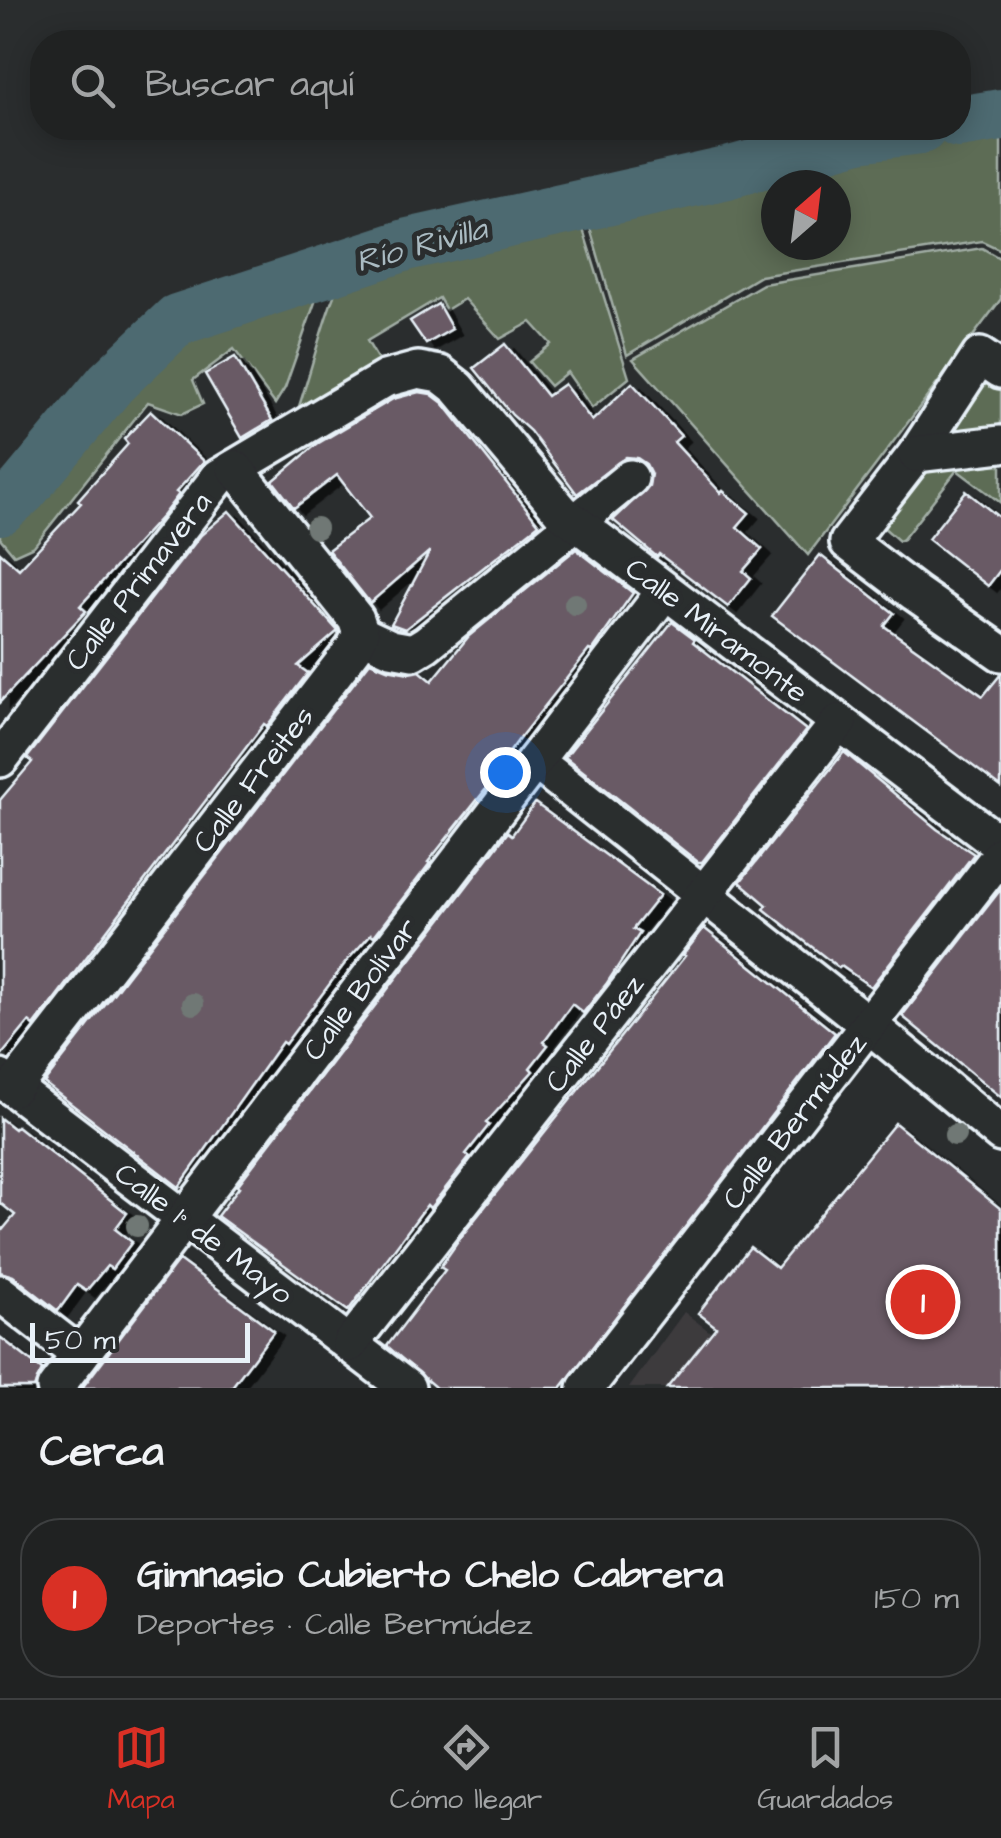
<!DOCTYPE html>
<html lang="es">
<head>
<meta charset="utf-8">
<style>
	body { margin:0; font-family:"Architects Daughter",sans-serif; background:#282a2a; color:#f1f3f6 }
	.compass { position:absolute; left:761px; top:170px; width:90px; height:90px; border-radius:50%; background:#202222; box-shadow:0 5px 25px #0003; rotate:28deg }
	.scale { position:absolute; left:30px; bottom:25px; width:220px; box-sizing:border-box; padding-left:10px; border:5px solid #e8f1f8; border-top:0; font-size:28px; line-height:35px; white-space:nowrap; color:#e8f1f8; -webkit-text-stroke:8px #2a2d2e; paint-order:stroke }
	.you { position:absolute; left:505px; top:772px; width:35px; height:35px; margin:-25px; border:8px solid #fff; border-radius:50%; background:#1a73e8; box-shadow:0 0 0 15px #1a73e833 }
	.badge { display:grid; place-items:center; width:65px; height:65px; border-radius:50%; background:#d93025; color:#fff; font-size:32px; font-weight:700 }
	.pin { position:absolute; translate:-50% -50%; border:5px solid #fff; box-shadow:0 2px 10px #0006 }
	.list { margin:0; padding:0; list-style:none }
	h2 { display:flex; justify-content:space-between; align-items:center; height:130px; margin:0; padding:0 40px; font-size:42px }
	h2 small { font-size:32px; font-weight:400; color:#a2a4a5 }
	.list li { display:grid; grid-template-columns:65px 1fr auto; gap:30px; align-items:center; box-sizing:border-box; height:160px; margin:0 20px 20px; padding:0 20px; border:2px solid #3d3f40; border-radius:40px }
	.list b { display:block; font-size:38px; white-space:nowrap }
	.list p { margin:0; font-size:32px; white-space:nowrap; color:#a2a4a5 }
	.list em { font-size:32px; font-style:normal; color:#a2a4a5 }
	.icon { flex:none; width:55px; height:55px; fill:none; stroke:currentColor; stroke-width:2; stroke-linecap:round; stroke-linejoin:round }
	.map { position:relative; flex:none; width:1001px; height:1388px; overflow:hidden }
	.search { position:absolute; background:#202222; box-shadow:0 5px 25px #0003; left:30px; right:30px; top:30px; height:110px; display:flex; align-items:center; gap:25px; box-sizing:border-box; padding:0 35px; border-radius:40px; color:#a2a4a5; font-size:38px }
	.sheet { height:310px; background:#202222 }
	nav { display:flex; justify-content:space-around; align-items:center; box-sizing:border-box; height:140px; border-top:2px solid #3d3f40; background:#202222; font-size:28px; color:#a2a4a5 }
	nav a { display:grid; justify-items:center; gap:5px }
	nav .on { color:#d93025 }
	.map>svg:first-child { display:block }
</style>
</head>
<body>
<div class="map">
<svg width="1001" height="1388" viewBox="0 0 1001 1388">
	<defs>
		<filter id="shadow"><feDropShadow dx="9" dy="5.5" stdDeviation="0" flood-color="#0009"/></filter>
	</defs>
	<rect width="100%" height="100%" fill="#2a2d2e"/>
	<filter id="ink" filterUnits="userSpaceOnUse"><feTurbulence type="fractalNoise" baseFrequency=".01" numOctaves="2"/><feDisplacementMap in="SourceGraphic" scale="20" xChannelSelector="R" yChannelSelector="G"/><feConvolveMatrix kernelMatrix="1 2 1 2 8 2 1 2 1" color-interpolation-filters="sRGB"/></filter>
	<g filter="url(#ink)">
		<!-- built -->
		<polygon fill="#3d3a3e" points="684,1312 784,1388 629,1388"/>
		<!-- green -->
		<g fill="#5d6c54" stroke="#a2aea6" stroke-width="2.5" fill-rule="evenodd">
			<path d="M1001,122V250L982,241L760,276L627,355L584,207L769,175L783,165L805,164L897,139ZM836,185V245H776V185Z"/>
			<path d="M578,213L629,378L592,408L567,372L550,386L529,362L551,344L531,322L500,339L464,299L446,310L439,298L367,341L384,370L294,421C312,371 322,318 345,270Z"/>
			<polygon points="982,248 1001,259 1001,299 808,555 633,359 763,284"/>
			<polygon points="321,285 285,388 275,404 234,349 193,380 203,404 182,414 148,402 34,546 14,555 0,538 0,521 29,496 122,388 186,327"/>
			<polygon points="980,377 1001,387 1001,438 934,447"/>
			<polygon points="1001,450 1001,503 957,470 903,539 899,541 882,526 925,459"/>
		</g>
		<g fill="none" stroke-linecap="round" stroke-linejoin="round">
			<!-- river -->
			<g stroke="#4d6a71" stroke-width="52">
				<polyline points="958,122 1001,115"/>
				<polyline points="0,509 22,490 111,383 177,320 409,244 727,173 859,136 921,128"/>
			</g>
		</g>
		<!-- building -->
		<g fill="#695a65" stroke="#e8f1f8" stroke-width="2.5" filter="url(#shadow)">
			<polygon points="438,304 452,329 426,344 410,321"/>
			<polygon points="505,344 547,396 564,384 592,421 632,383 681,436 674,442 721,493 723,491 749,513 737,527 762,549 743,571 751,578 728,607 659,554 657,557 613,520 649,486 651,474 646,464 637,458 626,457 577,494 530,431 512,415 474,368"/>
			<polygon points="235,357 272,420 242,438 205,374"/>
			<polygon points="419,392 431,394 443,403 539,524 405,629 391,624 430,551 370,603 328,550 370,518 337,475 294,508 273,481 317,444 393,399"/>
			<polygon points="151,411 204,461 176,492 179,494 163,515 80,606 86,611 0,702 0,552 19,569 81,503 78,500 128,444 124,439"/>
			<polygon points="966,491 1001,519 1001,569 988,586 928,539"/>
			<polygon points="229,511 338,631 298,666 308,673 267,726 264,724 34,1026 29,1022 0,1057 0,800 32,762 27,758 201,535"/>
			<polygon points="576,549 633,593 592,651 589,650 522,735 494,773 497,775 428,862 430,863 374,936 371,934 346,962 285,1044 282,1042 179,1187 44,1083 370,662 387,669 409,673 420,671 432,681 469,636"/>
			<polygon points="820,555 894,613 884,626 983,696 1001,674 1001,787 772,616"/>
			<polygon points="672,622 695,639 693,642 806,730 702,862 698,862 565,757"/>
			<polygon points="844,752 937,829 974,854 871,987 841,966 839,968 789,929 764,909 767,905 740,882"/>
			<polygon points="535,803 660,895 633,929 640,933 607,983 583,1013 572,1004 544,1042 548,1045 530,1068 533,1071 486,1123 489,1125 466,1154 470,1157 430,1208 427,1205 348,1311 217,1216 239,1187 237,1186 508,832 512,835"/>
			<polygon points="1001,889 1001,1097 902,1016"/>
			<polygon points="704,928 835,1033 561,1388 436,1388 387,1346 445,1270 440,1267 464,1233 685,956 683,955"/>
			<polygon points="0,1118 14,1129 17,1126 127,1213 115,1229 132,1242 112,1269 107,1266 86,1291 77,1285 58,1311 13,1276 0,1272 0,1233 15,1215 0,1203"/>
			<polygon points="895,1123 1001,1209 1001,1388 667,1388 716,1327 698,1313 750,1247 777,1268"/>
			<polygon points="179,1260 274,1331 231,1388 82,1388"/>
			<polygon points="0,1337 42,1370 34,1388 0,1388"/>
		</g>
		<g fill="none" stroke-linecap="round" stroke-linejoin="round">
			<!-- minor casing -->
			<g stroke="#e8f1f8" stroke-width="42">
				<g id="minor">
					<polyline points="1001,370 980,356 916,454 848,542 915,593 1001,653"/>
					<polyline points="916,454 1001,444"/>
					<polyline points="361,634 391,648 413,652 426,644 630,478"/>
					<polyline points="0,759 219,477 385,379 418,370 440,374 458,388 562,512 1001,845"/>
					<polyline points="535,761 869,1025 1001,1134"/>
					<polyline points="0,1078 407,1388"/>
					<polyline points="13,1088 354,648 361,634 356,619 235,468"/>
					<polyline points="0,1293 80,1355"/>
					<polyline points="350,1344 839,722"/>
					<polyline points="55,1388 665,591"/>
					<polyline points="586,1388 1001,854"/>
				</g>
			</g>
			<!-- minor -->
			<use href="#minor" stroke="#2a2d2e" stroke-width="35"/>
		</g>
		<!-- trees -->
		<g fill="#707874">
			<circle cx="316" cy="528" r="11"/>
			<circle cx="575" cy="604" r="11"/>
			<circle cx="193" cy="1004" r="11"/>
			<circle cx="955" cy="1135" r="11"/>
			<circle cx="137" cy="1226" r="11"/>
		</g>
	</g>
	<g text-anchor="middle" stroke-width="10" stroke-linejoin="round" paint-order="stroke">
		<!-- street labels -->
		<g font-size="30" fill="#e8f1f8" stroke="#2a2d2e">
			<text transform="translate(138 581) rotate(-52)" y="10">Calle Primavera</text>
			<text transform="translate(717 630) rotate(37)" y="10">Calle Miramonte</text>
			<text transform="translate(253 779) rotate(-52)" y="10">Calle Freites</text>
			<text transform="translate(360 989) rotate(-53)" y="10">Calle Bolívar</text>
			<text transform="translate(594 1033) rotate(-52)" y="10">Calle Páez</text>
			<text transform="translate(794 1121) rotate(-52)" y="10">Calle Bermúdez</text>
			<text transform="translate(204 1233) rotate(37)" y="10">Calle 1° de Mayo</text>
		</g>
		<!-- water labels -->
		<g font-size="32" font-style="italic" fill="#aabbc2" stroke="#2a2d2e">
			<text transform="translate(421 244) rotate(-15)" y="11">Río Rivilla</text>
		</g>
	</g>
</svg>
<svg class="compass" viewBox="-18 -18 36 36"><path d="M0-13l5 13h-10z" fill="#e53935"/><path d="M0 13l5-13h-10z" fill="#a2a4a5"/></svg>
<div class="scale">50 m</div>
<div class="you"></div>
<div class="pin badge" style="left:923px;top:1302px">1</div>
<div class="search"><svg class="icon" aria-label="search" viewBox="0 0 24 24"><circle cx="10" cy="10" r="6"/><path d="M15 15l6 6"/></svg>Buscar aquí</div>
</div>
<section class="sheet">
<h2>Cerca<small></small></h2>
<ul class="list">
<li><span class="badge">1</span><div><b>Gimnasio Cubierto Chelo Cabrera</b><p>Deportes · Calle Bermúdez</p></div><em>150 m</em></li>
</ul>
</section>
<nav>
<a class="on"><svg class="icon" aria-label="map" viewBox="0 0 24 24"><path d="M3 6l6-2 6 2 6-2v14l-6 2-6-2-6 2zM9 4v14M15 6v14"/></svg>Mapa</a>
<a><svg class="icon" aria-label="directions" viewBox="0 0 24 24"><path d="M12 3l9 9-9 9-9-9zM9 14v-3h6M13 9l2 2-2 2"/></svg>Cómo llegar</a>
<a><svg class="icon" aria-label="saved" viewBox="0 0 24 24"><path d="M7 4h10v16l-5-4-5 4z"/></svg>Guardados</a>
</nav>
</body>
</html>
